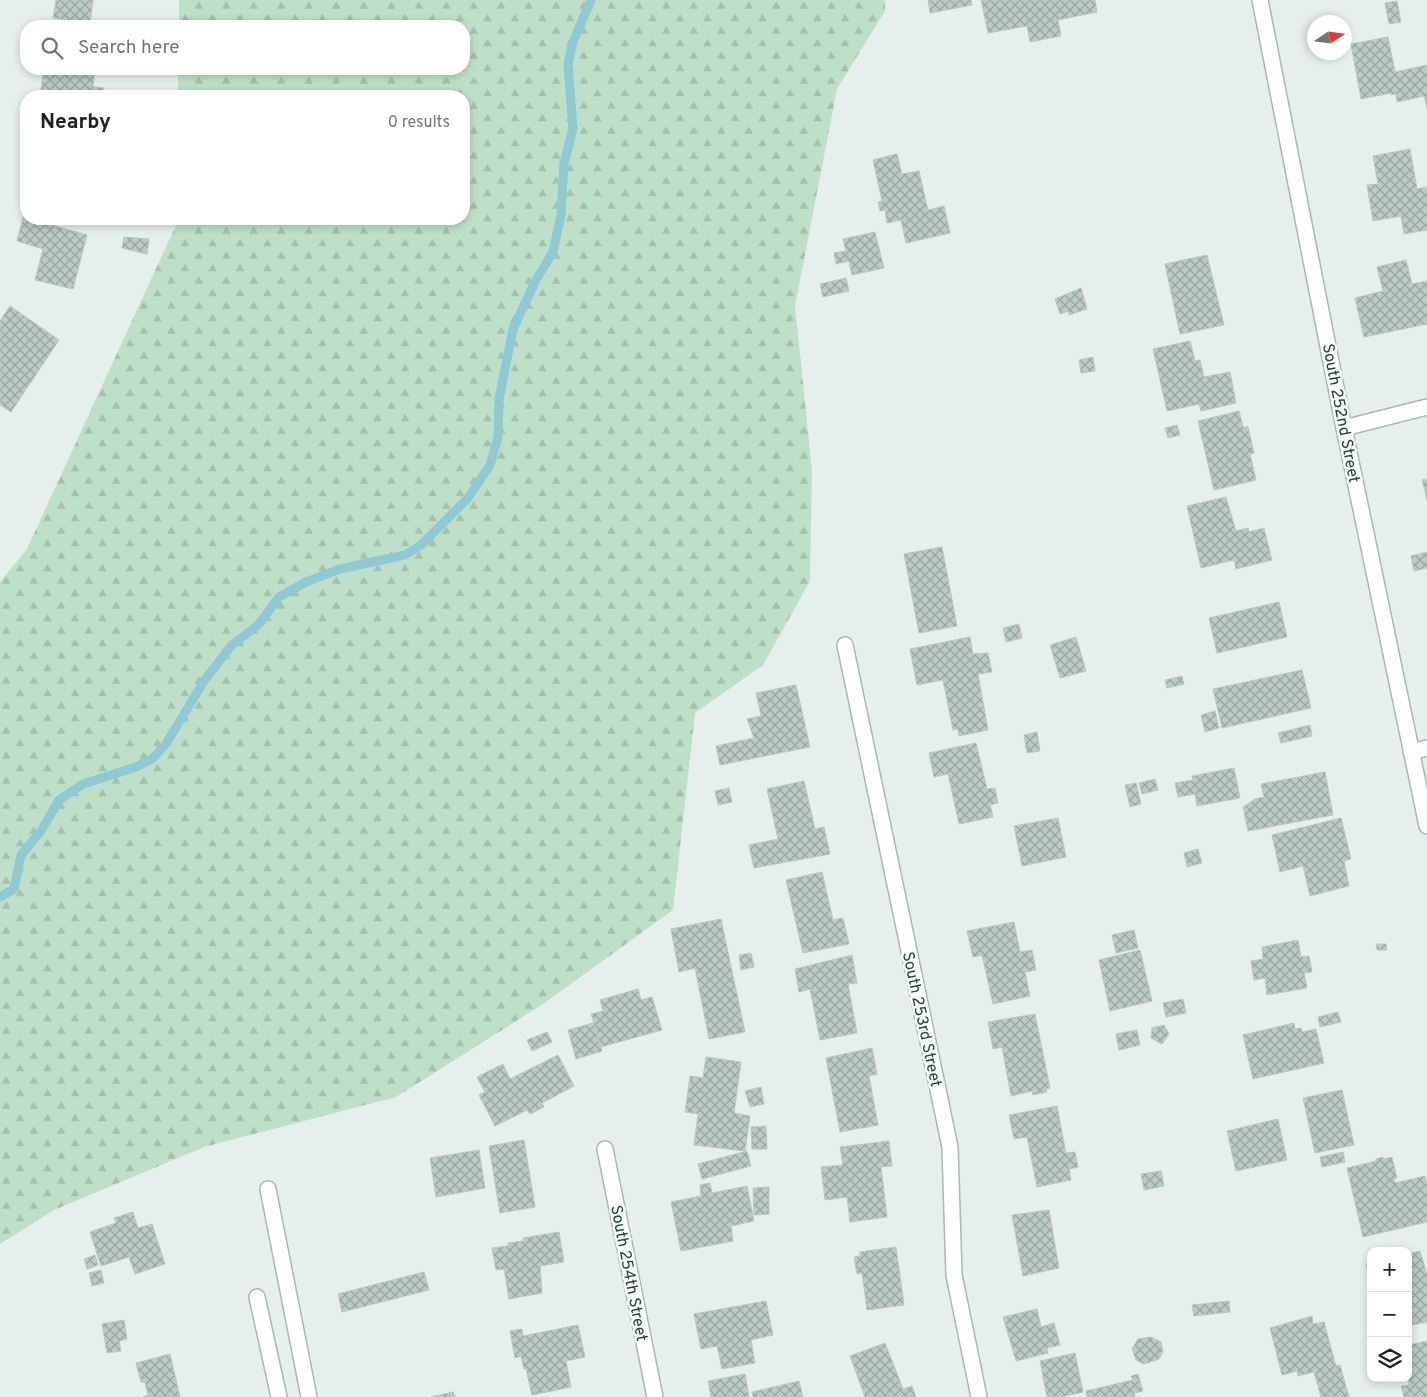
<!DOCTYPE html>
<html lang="en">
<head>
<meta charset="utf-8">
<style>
	body { margin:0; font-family:Overpass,sans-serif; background:#f6f6f6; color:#202124 }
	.controls { position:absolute; right:15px; bottom:15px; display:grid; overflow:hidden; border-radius:10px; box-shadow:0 2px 8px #0003 }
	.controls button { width:45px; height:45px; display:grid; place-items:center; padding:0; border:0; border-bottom:1px solid #e0e0e0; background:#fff; color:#202124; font:25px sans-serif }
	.compass { position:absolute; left:1307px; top:15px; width:45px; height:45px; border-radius:50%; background:#fff; box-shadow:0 2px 8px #0003; rotate:77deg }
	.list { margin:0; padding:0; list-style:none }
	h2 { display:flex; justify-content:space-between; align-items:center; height:65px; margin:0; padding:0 20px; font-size:21px }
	h2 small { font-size:16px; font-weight:400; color:#757577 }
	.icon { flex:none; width:28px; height:28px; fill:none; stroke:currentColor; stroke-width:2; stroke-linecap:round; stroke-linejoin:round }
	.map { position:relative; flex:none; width:1427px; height:1397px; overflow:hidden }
	.search { position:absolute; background:#fff; box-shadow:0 2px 8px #0003; left:20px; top:20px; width:450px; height:55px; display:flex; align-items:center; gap:12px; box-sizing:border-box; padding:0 18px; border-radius:20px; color:#757577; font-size:19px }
	.panel { position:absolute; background:#fff; box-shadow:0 2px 8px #0003; left:20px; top:90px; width:450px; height:135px; border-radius:20px }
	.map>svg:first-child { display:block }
</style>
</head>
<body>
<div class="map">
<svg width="1427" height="1397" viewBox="0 0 1427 1397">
	<defs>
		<pattern id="forest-firs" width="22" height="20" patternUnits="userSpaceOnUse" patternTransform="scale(1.25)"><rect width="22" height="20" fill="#bfe0c8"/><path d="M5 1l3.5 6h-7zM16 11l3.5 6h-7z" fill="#a4c1ad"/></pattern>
		<pattern id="building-cross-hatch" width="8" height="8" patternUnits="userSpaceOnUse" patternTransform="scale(1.25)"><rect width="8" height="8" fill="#bbcac4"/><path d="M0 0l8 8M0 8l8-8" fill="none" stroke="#98a6a0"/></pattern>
	</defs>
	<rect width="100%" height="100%" fill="#e6efeb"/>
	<!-- forest -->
	<polygon fill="url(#forest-firs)" points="179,0 885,0 885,11 837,89 795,306 812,470 810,581 763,665 695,713 673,910 543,1004 396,1097 204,1147 54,1210 0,1244 0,582 27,549 176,225 176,219 464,219 464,96 178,96 178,69 464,69 464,26 179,26"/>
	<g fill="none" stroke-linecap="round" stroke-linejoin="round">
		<!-- stream -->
		<polyline stroke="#8ec9d4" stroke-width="9" points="0,897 14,889 21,855 41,831 59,800 83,784 136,767 152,759 166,744 204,681 231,646 259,624 279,597 306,582 340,569 405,555 421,545 468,498 490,465 498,437 499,399 513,329 536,280 553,252 561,215 564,163 573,129 568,64 573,42 591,0"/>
	</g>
	<!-- building -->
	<g fill="url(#building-cross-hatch)" stroke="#b8c9c2">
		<polygon points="56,0 93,0 90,23 53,18"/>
		<polygon points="928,0 971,0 972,5 930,13"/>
		<polygon points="981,0 1095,0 1097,12 1058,20 1061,36 1030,42 1027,26 988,33"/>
		<polygon points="1397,1 1401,22 1389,24 1385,3"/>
		<polygon points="1388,37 1395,72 1427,65 1427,108 1424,96 1397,102 1396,94 1391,95 1391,93 1361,99 1351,44"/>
		<polygon points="44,69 95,69 93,87 104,88 103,96 40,96"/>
		<polygon points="1410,149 1417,189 1427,187 1427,230 1404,234 1401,216 1373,221 1367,185 1378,184 1373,156"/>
		<polygon points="897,154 902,174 919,171 928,210 944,206 950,233 906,243 901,220 887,223 885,210 880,211 878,202 882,201 873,160"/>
		<polygon points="23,217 87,235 73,289 35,280 43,249 17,241"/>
		<polygon points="875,232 884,268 852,275 849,261 836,264 834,253 846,251 843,239"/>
		<polygon points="124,237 149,239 147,254 122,248"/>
		<polygon points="1207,255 1224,325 1180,334 1165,264"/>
		<polygon points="1406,260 1412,284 1427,281 1427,324 1364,337 1355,298 1383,291 1377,267"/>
		<polygon points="846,278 849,291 823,297 820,284"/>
		<polygon points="1081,288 1087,309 1069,315 1068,311 1060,314 1055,299"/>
		<polygon points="10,306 59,340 11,412 0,405 0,321"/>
		<polygon points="1190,341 1195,361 1200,360 1204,377 1230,372 1236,403 1201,411 1199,404 1167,411 1153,349"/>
		<polygon points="1093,357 1095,371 1081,373 1079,360"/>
		<polygon points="1239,411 1243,427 1248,427 1254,453 1250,454 1256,480 1214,490 1198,421"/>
		<polygon points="1177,425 1180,435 1168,438 1165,428"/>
		<polygon points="1427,479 1427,500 1422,480"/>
		<polygon points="1226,497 1236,531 1248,528 1249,532 1264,528 1272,560 1236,569 1234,560 1201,568 1187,506"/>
		<polygon points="942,547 957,626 919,633 904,554"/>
		<polygon points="1427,552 1427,568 1414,571 1411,556"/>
		<polygon points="1279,602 1287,637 1217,653 1209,618"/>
		<polygon points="1019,624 1022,638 1006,642 1003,628"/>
		<polygon points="970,637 973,654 988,653 992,672 978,674 988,730 959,736 958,729 953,730 943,680 917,685 910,649"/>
		<polygon points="1076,637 1086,671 1060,678 1050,645"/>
		<polygon points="1302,670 1311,708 1222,728 1213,689"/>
		<polygon points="1182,676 1184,684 1167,688 1165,680"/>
		<polygon points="796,685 810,747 720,765 716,746 754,738 747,719 761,716 756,693"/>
		<polygon points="1215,711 1219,728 1205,732 1201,715"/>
		<polygon points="1310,725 1312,736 1281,743 1278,733"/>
		<polygon points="1037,732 1040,751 1027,753 1024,735"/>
		<polygon points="976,743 987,789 995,788 998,803 990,805 993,817 959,824 948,774 934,777 929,753"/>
		<polygon points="1234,768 1240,798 1197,806 1195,794 1178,797 1175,783 1193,780 1192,776"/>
		<polygon points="1325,772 1333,815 1248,831 1243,807 1255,799 1264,797 1261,784"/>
		<polygon points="1155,779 1158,790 1142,794 1139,783"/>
		<polygon points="804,781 815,829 824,827 830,854 754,868 749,845 778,839 767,789"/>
		<polygon points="1136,783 1141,804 1130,807 1125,785"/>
		<polygon points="729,788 732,802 718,805 715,791"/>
		<polygon points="1058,818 1066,857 1022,866 1014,826"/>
		<polygon points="1341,818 1351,859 1344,861 1349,886 1310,896 1303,866 1280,872 1272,835"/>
		<polygon points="1198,849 1202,863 1187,867 1184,853"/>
		<polygon points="822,872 833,920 843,918 849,944 803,953 786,880"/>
		<polygon points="721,919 745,1032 709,1039 695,968 679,972 671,929"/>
		<polygon points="1014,922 1020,952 1032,950 1036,970 1025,972 1030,996 993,1004 982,955 973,957 967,931"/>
		<polygon points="1134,930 1138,948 1116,953 1112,935"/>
		<polygon points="1298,940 1301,957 1309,956 1312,972 1304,973 1307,988 1267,995 1265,978 1254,980 1251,961 1263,959 1262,947"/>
		<polygon points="1376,944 1386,944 1387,950 1377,950"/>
		<polygon points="1140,950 1152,1001 1110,1011 1099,960"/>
		<polygon points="751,953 754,967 741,970 739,955"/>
		<polygon points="852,955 857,983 848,984 857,1033 820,1040 810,989 799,992 795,969"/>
		<polygon points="638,989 641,1000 652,997 662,1030 601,1047 591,1014 603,1011 600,1000"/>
		<polygon points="1183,999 1186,1013 1166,1017 1163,1003"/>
		<polygon points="1338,1012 1341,1022 1320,1027 1318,1017"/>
		<polygon points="1035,1014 1050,1088 1046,1089 1047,1092 1033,1095 1032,1091 1011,1096 1002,1047 993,1049 988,1022"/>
		<polygon points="593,1023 602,1051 576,1059 568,1030"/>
		<polygon points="1294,1023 1295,1029 1301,1028 1302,1032 1316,1029 1324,1063 1253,1079 1243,1035"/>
		<polygon points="1164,1025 1169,1034 1162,1044 1151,1038 1152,1028"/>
		<polygon points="1137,1030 1140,1045 1119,1050 1116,1034"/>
		<polygon points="547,1032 552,1042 532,1051 527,1040"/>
		<polygon points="872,1048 877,1074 869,1076 878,1125 840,1132 826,1058"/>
		<polygon points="558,1055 574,1086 542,1103 544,1107 530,1114 527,1110 495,1126 479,1095 485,1092 477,1077 503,1064 510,1079"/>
		<polygon points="706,1057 741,1062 734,1113 750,1116 745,1151 694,1145 698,1114 685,1112 690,1076 703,1078"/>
		<polygon points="761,1087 764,1104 750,1107 745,1091"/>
		<polygon points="1342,1090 1354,1145 1315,1153 1303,1098"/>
		<polygon points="1057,1106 1066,1153 1075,1152 1078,1167 1069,1169 1071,1180 1037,1187 1027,1137 1014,1139 1009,1115"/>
		<polygon points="1278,1119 1287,1160 1236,1171 1227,1131"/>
		<polygon points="766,1126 767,1149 752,1149 751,1127"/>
		<polygon points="524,1140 535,1207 500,1213 489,1146"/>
		<polygon points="889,1141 892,1166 881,1167 887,1217 850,1222 847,1197 825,1200 821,1167 843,1165 840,1147"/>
		<polygon points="479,1150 485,1188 436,1197 430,1158"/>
		<polygon points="747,1151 751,1166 702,1179 698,1164"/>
		<polygon points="1343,1152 1345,1162 1322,1167 1320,1157"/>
		<polygon points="1383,1157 1384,1159 1392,1157 1397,1178 1394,1179 1395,1183 1425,1176 1427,1186 1427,1222 1363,1237 1347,1168 1376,1161 1376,1159"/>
		<polygon points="1161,1171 1164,1186 1144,1190 1141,1174"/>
		<polygon points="710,1183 712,1193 747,1186 754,1221 731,1226 733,1241 681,1251 671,1202 701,1196 700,1185"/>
		<polygon points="769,1187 769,1214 754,1215 753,1188"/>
		<polygon points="1049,1210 1059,1268 1023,1276 1012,1215"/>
		<polygon points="133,1212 138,1228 152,1224 165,1264 135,1274 129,1257 101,1266 90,1232 116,1223 114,1218"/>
		<polygon points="559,1232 564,1262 540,1266 542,1293 509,1299 504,1269 496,1270 492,1248 508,1246 508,1243 523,1241 525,1243 523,1238"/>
		<polygon points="896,1247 904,1305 867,1310 862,1273 857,1274 854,1257 860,1256 860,1252"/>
		<polygon points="1420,1251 1427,1274 1427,1322 1408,1326 1408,1254"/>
		<polygon points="95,1255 98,1265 87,1269 84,1259"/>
		<polygon points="1371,1262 1371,1282 1366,1264"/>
		<polygon points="101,1270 104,1283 92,1286 89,1273"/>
		<polygon points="424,1272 429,1290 342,1312 338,1294"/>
		<polygon points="766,1301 773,1335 751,1340 755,1363 722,1369 717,1346 701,1349 694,1314"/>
		<polygon points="1229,1301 1230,1312 1194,1316 1192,1305"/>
		<polygon points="1037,1309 1041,1327 1054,1323 1060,1345 1047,1348 1048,1353 1016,1361 1003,1317"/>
		<polygon points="1312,1316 1313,1324 1324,1322 1336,1366 1340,1365 1349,1397 1321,1397 1314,1372 1298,1376 1297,1371 1282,1375 1270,1328"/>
		<polygon points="124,1320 127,1339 119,1341 121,1351 107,1353 102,1324"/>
		<polygon points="578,1325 585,1357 566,1361 571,1387 532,1395 526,1369 524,1369 521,1356 515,1358 510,1331 522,1329 523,1336"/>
		<polygon points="1151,1337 1161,1342 1163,1351 1159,1359 1144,1364 1136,1360 1132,1349 1138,1339"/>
		<polygon points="1427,1341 1427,1397 1404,1397 1401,1386 1409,1385 1408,1345"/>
		<polygon points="885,1343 903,1389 912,1386 916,1397 865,1397 850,1356"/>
		<polygon points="1075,1353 1083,1392 1061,1397 1047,1397 1040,1361"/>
		<polygon points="170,1354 180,1397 143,1397 148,1395 145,1382 141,1382 136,1363"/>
		<polygon points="745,1374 749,1397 711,1397 708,1381"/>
		<polygon points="1138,1374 1143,1391 1134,1393 1135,1397 1087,1397 1086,1391 1133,1380 1131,1376"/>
		<polygon points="799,1381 803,1397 753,1397 752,1392"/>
		<polygon points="453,1392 455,1397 431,1397"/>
	</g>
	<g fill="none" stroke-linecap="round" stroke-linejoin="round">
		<!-- lane casing -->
		<g stroke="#a8b8b2" stroke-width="18">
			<polyline id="lane" points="268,1189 309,1397"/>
		</g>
		<!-- street casing -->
		<g stroke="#a8b8b2" stroke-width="18">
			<g id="street">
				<polyline points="1260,0 1344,428 1427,826"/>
				<polyline points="1344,428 1427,407"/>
				<polyline points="845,645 950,1147 954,1275 979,1397"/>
				<polyline points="1411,752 1427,748"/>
				<polyline points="605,1149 655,1397"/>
				<polyline points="257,1297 279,1397"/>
			</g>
		</g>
		<!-- lane -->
		<use href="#lane" stroke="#fff" stroke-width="15"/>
		<!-- street -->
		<use href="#street" stroke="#fff" stroke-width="15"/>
	</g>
	<g text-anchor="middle" stroke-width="5" stroke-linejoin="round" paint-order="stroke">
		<!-- street labels -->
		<g font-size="16" fill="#24423a" stroke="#f7fbf9">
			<text transform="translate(1342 413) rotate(79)" y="6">South 252nd Street</text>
			<text transform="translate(923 1019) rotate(78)" y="6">South 253rd Street</text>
			<text transform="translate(630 1273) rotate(79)" y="6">South 254th Street</text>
		</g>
	</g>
</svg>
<div class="controls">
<button>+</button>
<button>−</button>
<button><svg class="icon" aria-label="layers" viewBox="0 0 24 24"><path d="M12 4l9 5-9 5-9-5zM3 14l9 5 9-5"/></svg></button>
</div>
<svg class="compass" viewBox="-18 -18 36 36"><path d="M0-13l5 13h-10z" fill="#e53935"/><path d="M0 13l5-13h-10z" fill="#757577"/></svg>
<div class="search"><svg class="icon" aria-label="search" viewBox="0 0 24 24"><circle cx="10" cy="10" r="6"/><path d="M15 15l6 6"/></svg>Search here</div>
<section class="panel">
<h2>Nearby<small>0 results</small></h2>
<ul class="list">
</ul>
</section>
</div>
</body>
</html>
